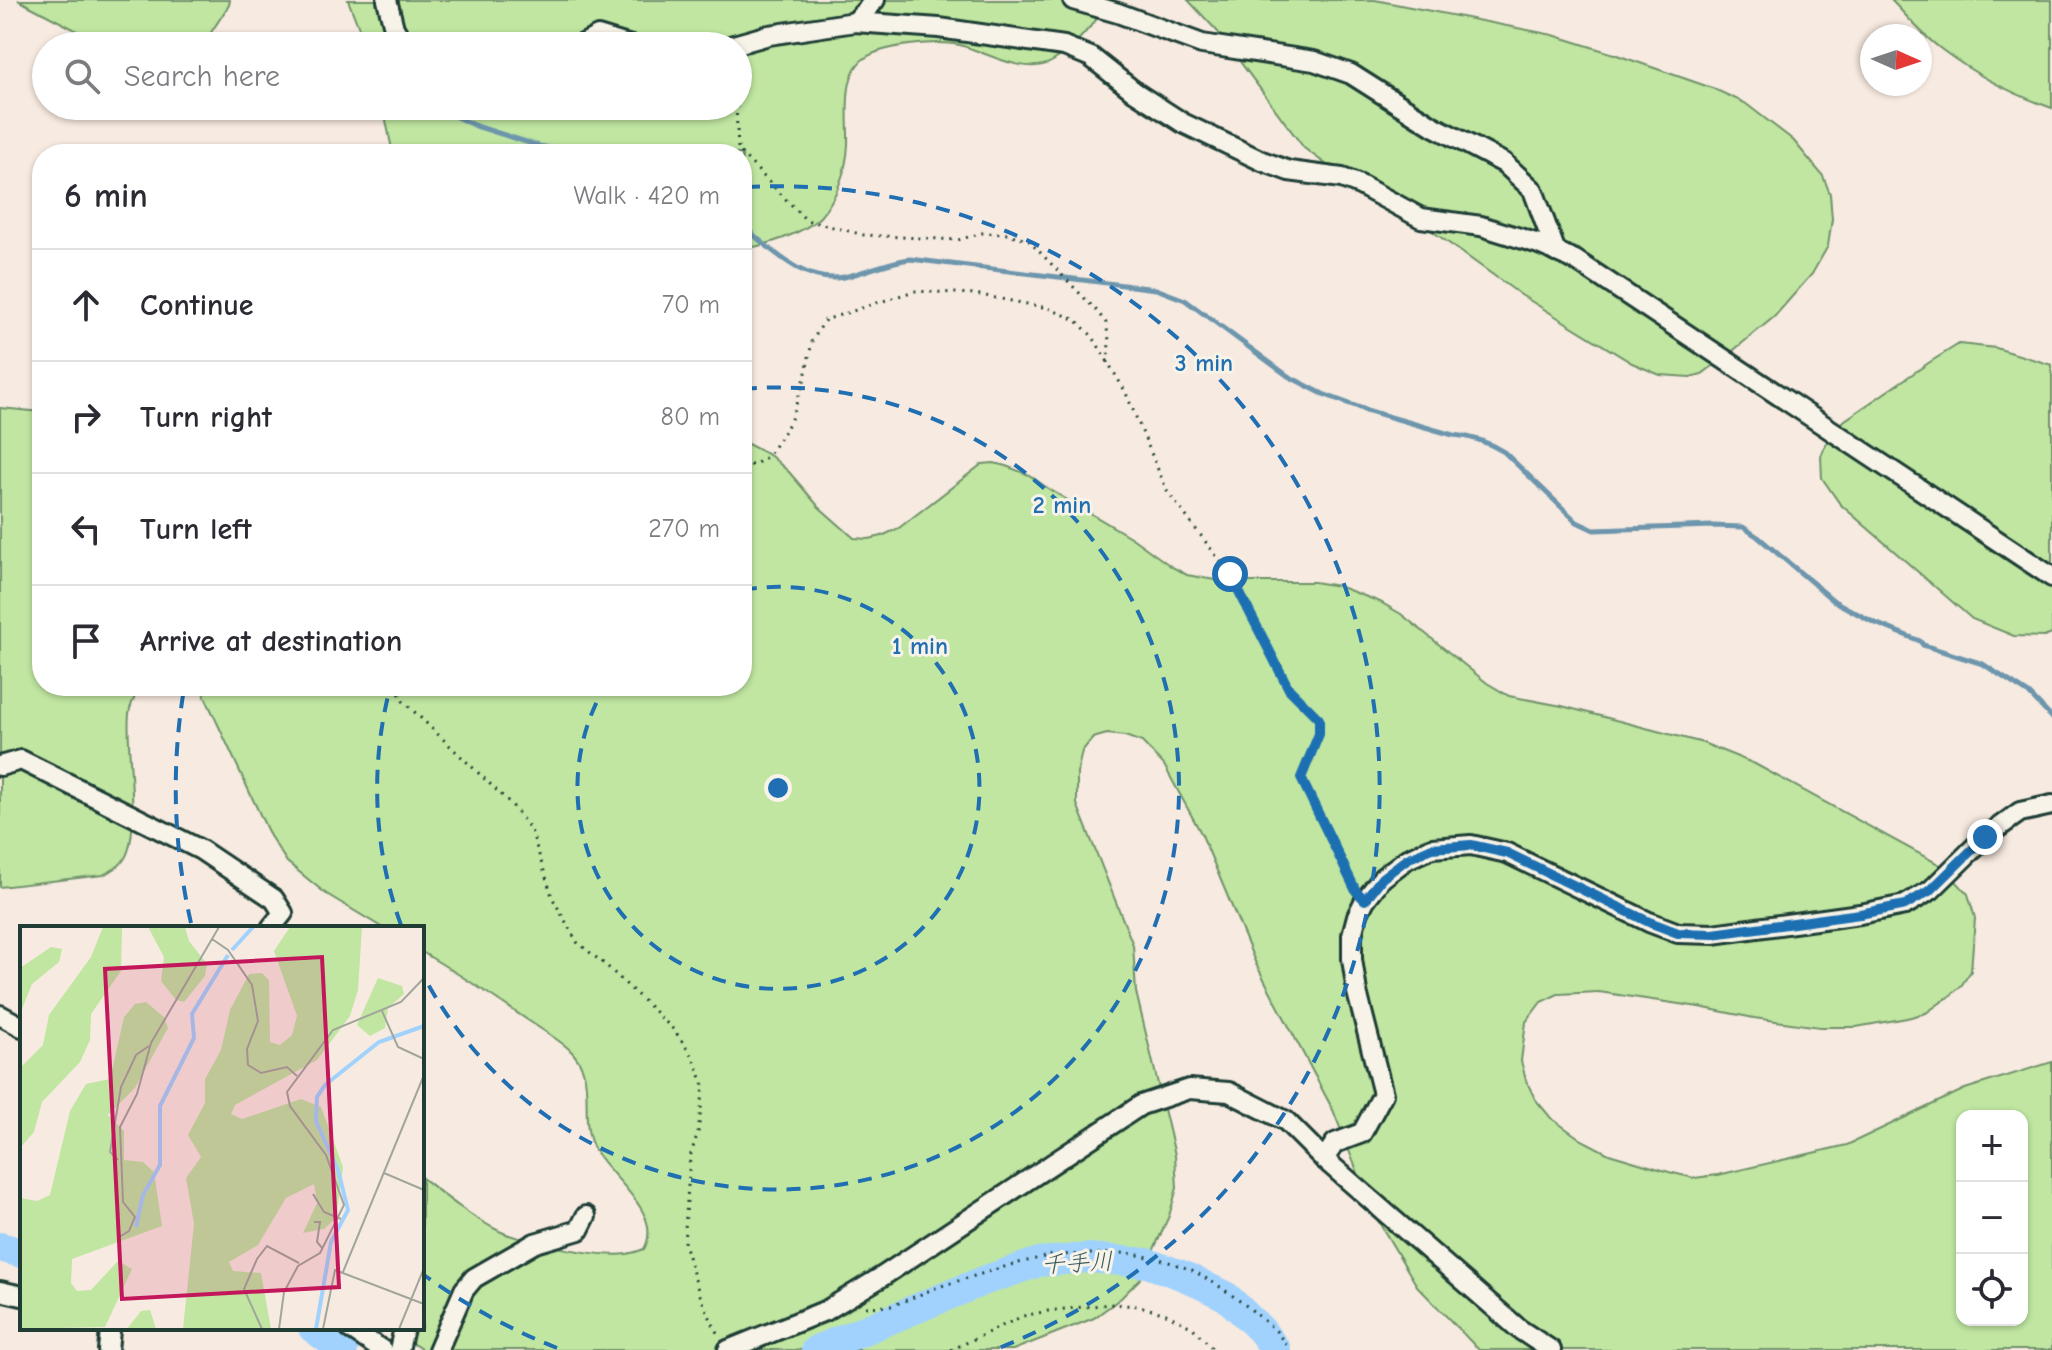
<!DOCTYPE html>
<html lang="en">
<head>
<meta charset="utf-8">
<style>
	body { margin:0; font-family:"Comic Neue","Klee One",sans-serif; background:#f2f2f3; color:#2b2b33 }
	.controls { position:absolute; right:24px; bottom:24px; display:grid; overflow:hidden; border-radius:16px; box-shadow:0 2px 6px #0004 }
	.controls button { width:72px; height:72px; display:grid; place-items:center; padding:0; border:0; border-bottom:2px solid #e1e1e2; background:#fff; color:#2b2b33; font:40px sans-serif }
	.compass { position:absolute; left:1860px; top:24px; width:72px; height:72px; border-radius:50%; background:#fff; box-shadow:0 2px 6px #0004; rotate:93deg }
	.stop { position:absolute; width:24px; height:24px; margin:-18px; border:6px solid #1f6fb2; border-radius:50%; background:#fff }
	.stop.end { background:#1f6fb2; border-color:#fff; box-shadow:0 2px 8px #0008 }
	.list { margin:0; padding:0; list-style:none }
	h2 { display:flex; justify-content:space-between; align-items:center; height:104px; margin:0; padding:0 32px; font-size:34px }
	h2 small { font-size:26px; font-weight:400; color:#7c7c81 }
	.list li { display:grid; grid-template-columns:52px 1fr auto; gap:24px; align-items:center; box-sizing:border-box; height:112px; padding:0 32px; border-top:2px solid #e1e1e2 }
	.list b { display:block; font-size:30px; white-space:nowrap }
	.list em { font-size:26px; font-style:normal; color:#7c7c81 }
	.icon { flex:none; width:44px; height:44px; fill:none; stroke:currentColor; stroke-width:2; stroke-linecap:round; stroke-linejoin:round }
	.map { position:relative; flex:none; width:2052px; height:1350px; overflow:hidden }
	.search { position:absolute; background:#fff; box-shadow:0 2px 6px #0004; left:32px; top:32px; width:720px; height:88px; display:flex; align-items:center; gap:20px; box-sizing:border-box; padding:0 28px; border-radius:44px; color:#7c7c81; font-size:30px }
	.panel { position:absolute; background:#fff; box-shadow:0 2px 6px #0004; left:32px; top:144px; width:720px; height:552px; border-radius:32px }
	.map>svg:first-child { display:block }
</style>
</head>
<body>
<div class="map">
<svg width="2052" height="1350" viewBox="0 0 2052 1350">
	<rect width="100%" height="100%" fill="#f7eae0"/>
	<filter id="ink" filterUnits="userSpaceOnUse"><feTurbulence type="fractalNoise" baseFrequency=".0125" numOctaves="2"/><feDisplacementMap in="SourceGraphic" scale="16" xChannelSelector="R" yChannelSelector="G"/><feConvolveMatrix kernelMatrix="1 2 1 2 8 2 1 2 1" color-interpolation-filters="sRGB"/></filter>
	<g filter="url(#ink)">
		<!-- green -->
		<g fill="#c0e6a1" stroke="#70926a" stroke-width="2" fill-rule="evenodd">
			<polygon points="18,0 230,0 229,5 202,46 106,46"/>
			<path d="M348,0H1113C1095,20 1077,46 1053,61C1027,77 986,52 960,45C938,40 884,45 865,58C841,73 849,121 848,144C847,169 837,198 820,217C803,234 765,246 742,249V154H393L383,106H738V46H366Z"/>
			<polygon points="1188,0 1375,0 1553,35 1614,54 1712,88 1745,103 1793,140 1823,176 1830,194 1832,219 1828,246 1812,274 1774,317 1729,354 1702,374 1690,377 1660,375 1632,363 1521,295 1400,208 1335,171 1304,148 1218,32"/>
			<path d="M1891,0H2052V108C2012,94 1974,74 1941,49C1922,35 1907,16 1891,0Z"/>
			<polygon points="1959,344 1996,348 2052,365 2052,634 2044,637 2014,636 1972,619 1840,504 1822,478 1821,456 1832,429 1930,362"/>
			<path d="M0,408L42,412V686H141C136,694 130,704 129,714C125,748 143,836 123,861C118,868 111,871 103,875L0,887Z"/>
			<path d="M742,441L771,456L789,472L819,507L854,538L869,539L882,536L899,528L982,464L994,463L1006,466L1029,475L1049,489L1132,538L1172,567L1187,575L1226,582H1314L1338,586L1380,602L1401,614L1487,683L1509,696L1562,706L1703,743L1755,764L1942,866L1968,894L1975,918L1971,971L1961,986L1951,995L1926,1013L1907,1018L1856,1027H1820L1754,1018L1699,1007L1599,992L1558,994L1541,1002L1526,1022L1521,1061L1526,1080L1535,1099L1551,1118L1582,1140L1609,1154L1669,1172L1694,1178L1718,1175L1847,1145L1965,1089L2052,1062V1350H1479L1417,1286L1374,1214L1333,1110L1256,964L1202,835L1164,765L1142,742L1125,736L1107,734L1093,738L1082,751L1077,773V804L1133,945L1136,992L1175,1155L1177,1188L1169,1216L1141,1278L1121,1298L1094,1318L1013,1350H423L410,1342L395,1328H422V1178C446,1197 471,1217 499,1231C523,1242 601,1258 627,1254C633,1253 639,1251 644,1249C664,1214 612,1179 596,1152C575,1118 601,1079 569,1049C558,1039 542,1030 529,1021C494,997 459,974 422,952V928H383L325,893L287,862L270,836L200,686H742ZM1962,1116H2022V1320H1962Z"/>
		</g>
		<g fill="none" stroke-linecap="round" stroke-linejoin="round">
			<!-- stream -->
			<g stroke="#6d96ad" stroke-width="5">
				<polyline points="441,110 476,126 539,146 584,154"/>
				<path d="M742,225C770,248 804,285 844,277C866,272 887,262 910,259L1156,289L1185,300L1288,376L1323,394L1366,410L1453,435C1471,436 1488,442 1504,452L1577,522L1594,530L1713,526L1743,527L1758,537L1834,601L1873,622L1920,641L1923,645L1983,664L2029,694L2052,718"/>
			</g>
			<!-- river -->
			<g stroke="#a1d2fd" stroke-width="30">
				<polyline points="0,1247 22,1253"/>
				<polyline points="313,1328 343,1350"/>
				<polyline points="816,1350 983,1281 1039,1262 1088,1258 1147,1263 1184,1276 1227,1297 1261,1330 1276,1350"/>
			</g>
			<!-- minor casing -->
			<g stroke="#1f3d34" stroke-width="24">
				<g id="minor">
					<polyline points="387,0 394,28 405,46"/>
					<polyline points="1073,0 1118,13 1202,44 1314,61 1351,74 1433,126 1504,163 1533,190 1556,252"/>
					<polyline points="855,22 875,0"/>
					<polyline points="579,46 598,36 631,46"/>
					<polyline points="730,46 769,35 855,22 939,28 1064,46 1091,57 1135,92 1183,123 1262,161 1289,171 1342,178 1360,185 1421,218 1481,226 1539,244 1575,260 2052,577"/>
					<polyline points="0,766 21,760 201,850 274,899 283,913 271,928"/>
					<polyline points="0,1015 22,1027"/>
					<polyline points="1324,1159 1335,1143 1362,1133 1383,1094 1357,992 1352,959 1352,935 1357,916 1365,900 1382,878 1407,859 1432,848 1471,845 1507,853 1649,922 1678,933 1713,934 1860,914 1905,905 1931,890 1985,837 2020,812 2052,805"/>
					<polyline points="0,1291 22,1296"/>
					<polyline points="106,1328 110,1331 108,1350"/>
					<polyline points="349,1328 382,1350"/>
					<polyline points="399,1350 404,1328"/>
					<polyline points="438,1350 464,1290 474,1278 535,1243 579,1230 586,1216"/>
					<polyline points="728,1350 827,1310 883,1276 1141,1105 1189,1089 1229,1092 1286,1121 1324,1159 1519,1329 1551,1350"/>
				</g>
			</g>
			<!-- path -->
			<g stroke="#1f3d34" stroke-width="3" stroke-dasharray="2 6" stroke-linecap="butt">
				<polyline points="736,106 738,150 806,220 864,235 958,240 982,233 1009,234 1029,241 1096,310 1106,323 1109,340 1108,363"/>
				<polyline points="742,465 754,465 768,456 790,422 805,378 812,341 825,320 914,291 975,294 1048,308 1076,320 1093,337 1125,391 1167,491 1230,574 1289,689 1319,719 1319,734 1301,778 1353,885"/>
				<polyline points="396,686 403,701 512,805 531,830 553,899 577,942 609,968 675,1031 694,1059 704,1086 698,1132 690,1157 684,1243 699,1293 718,1335"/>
				<polyline points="866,1307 892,1306 938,1287 1014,1264 1053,1255 1127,1253 1160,1259 1192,1270 1222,1288 1248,1307 1276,1331 1290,1350"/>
				<polyline points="951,1350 1023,1316 1048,1311 1110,1304 1139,1306 1166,1314 1193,1328 1214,1350"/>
			</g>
			<!-- minor -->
			<use href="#minor" stroke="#f7f3e8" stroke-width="18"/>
		</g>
	</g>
	<g fill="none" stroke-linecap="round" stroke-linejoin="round" filter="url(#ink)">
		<!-- route -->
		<polyline stroke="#1f6fb2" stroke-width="10" points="1230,574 1289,689 1319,719 1319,734 1301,778 1356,891 1365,900 1382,878 1407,859 1432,848 1471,845 1507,853 1649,922 1678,933 1713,934 1860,914 1905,905 1931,890 1985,837"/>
	</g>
	<!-- distance rings -->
	<g fill="none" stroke="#1f6fb2" stroke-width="4" stroke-dasharray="14 10">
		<path d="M743 590A201 201 0 1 1 604 688"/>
		<path d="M401 925A401 401 0 0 1 390 688M743 389A401 401 0 1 1 422 973"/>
		<path d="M557 1348A602 602 0 0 1 424 1275M191 923A602 602 0 0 1 184 689M746 187A602 602 0 0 1 999 1348"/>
	</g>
	<g text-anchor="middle" stroke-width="6" stroke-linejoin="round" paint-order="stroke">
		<!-- water labels -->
		<g font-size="24" font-style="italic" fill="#395b5c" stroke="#f7f3e8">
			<text transform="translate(1077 1263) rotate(-3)" y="8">千手川</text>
		</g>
	</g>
	<!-- overview -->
	<g transform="translate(20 926)">
		<rect width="404" height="404" fill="#f7eae0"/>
		<path d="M83,1L102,2L101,45L71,88L70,114L60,136L22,176L14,206L0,222V142L23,119L29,89L71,31ZM128,1H165L169,15L187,38L185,50L164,76L156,74L141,55L144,31ZM270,1H342L338,64L330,90L297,134L215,179L211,188L222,193L281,173L301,181L323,241L316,292L304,303L283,307L297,277L294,258L266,272L238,319L209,336L213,345L241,347L251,403H163L174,298L166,252L181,231L168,209L185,177V153L201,124L210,84L229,48L242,47L249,54L250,116L260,119L272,109L277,90L254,25ZM31,21L42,23L39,36L12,58L0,88V42ZM358,52L382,60L384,68L368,82L365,102L350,110L337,99ZM126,76L144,91L148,102L115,162L88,189L104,205V234L123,236L134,246L142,300L52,333L51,357L57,365L71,364L98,335L112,343L85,401L0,403V272L17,275L30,269L50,185L66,158L90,153L104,91L115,78ZM130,384L136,403H107L121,385Z" fill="#c0e6a1"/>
		<path fill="none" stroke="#a1d2fd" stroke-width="4" d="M212,24L233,1M116,301L123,269L140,239V180L174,112L172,88L208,29M296,403L311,316L328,284L318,244L296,195L297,171L305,159L359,116L404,100"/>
		<path fill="none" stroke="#a1a59b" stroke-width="2" d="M192,13L208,24L232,59L238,95L227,123L228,139L241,147L267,141L277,150M362,85L378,121L404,133M98,234L90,226L101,161L116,129L129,120M364,247L404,264M293,268L304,286L321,293M294,296H300L297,316L303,323M99,311L109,305L115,291L103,276L100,201L117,168L131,117L199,1M323,346L404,149M242,403L224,363L237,333L247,320L279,337M259,403L264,366L278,340L300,327L324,279L306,229L270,180L267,166L313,104L381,76L404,52M303,403L315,344L404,378M379,403L404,342"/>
		<path fill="#c2185b" fill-opacity="0.15" stroke="#c2185b" stroke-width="4" d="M302,31L319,361L102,373L85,43Z"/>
		<rect width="404" height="404" fill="none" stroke="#1f3d34" stroke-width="4"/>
	</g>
	<circle cx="778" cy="788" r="12" fill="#1f6fb2" stroke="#f7f3e8" stroke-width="4"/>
	<g font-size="24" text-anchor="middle" font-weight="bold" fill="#1f6fb2" stroke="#f7f3e8" stroke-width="6" stroke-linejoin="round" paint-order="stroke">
		<text x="1204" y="371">3 min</text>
		<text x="1062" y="513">2 min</text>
		<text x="920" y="654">1 min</text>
	</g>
</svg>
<div class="controls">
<button>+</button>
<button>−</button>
<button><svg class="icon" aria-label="locate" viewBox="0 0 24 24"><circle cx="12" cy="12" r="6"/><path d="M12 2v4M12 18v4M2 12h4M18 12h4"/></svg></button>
</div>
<svg class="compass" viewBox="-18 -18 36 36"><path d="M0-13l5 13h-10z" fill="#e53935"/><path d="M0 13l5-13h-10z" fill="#7c7c81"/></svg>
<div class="stop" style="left:1230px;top:574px"></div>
<div class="stop end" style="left:1985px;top:837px"></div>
<div class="search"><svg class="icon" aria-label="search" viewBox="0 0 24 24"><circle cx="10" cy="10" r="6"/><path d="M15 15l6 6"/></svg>Search here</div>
<section class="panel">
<h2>6 min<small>Walk · 420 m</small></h2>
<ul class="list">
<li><svg class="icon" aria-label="ahead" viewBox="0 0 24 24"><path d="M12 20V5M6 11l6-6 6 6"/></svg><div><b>Continue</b></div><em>70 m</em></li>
<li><svg class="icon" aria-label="right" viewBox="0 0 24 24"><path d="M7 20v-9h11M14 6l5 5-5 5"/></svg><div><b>Turn right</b></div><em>80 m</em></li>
<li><svg class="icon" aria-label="left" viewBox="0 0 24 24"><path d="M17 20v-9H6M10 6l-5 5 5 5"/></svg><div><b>Turn left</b></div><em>270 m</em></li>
<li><svg class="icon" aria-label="arrive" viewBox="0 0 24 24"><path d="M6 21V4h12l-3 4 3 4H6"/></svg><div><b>Arrive at destination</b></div></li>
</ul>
</section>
</div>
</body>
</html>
